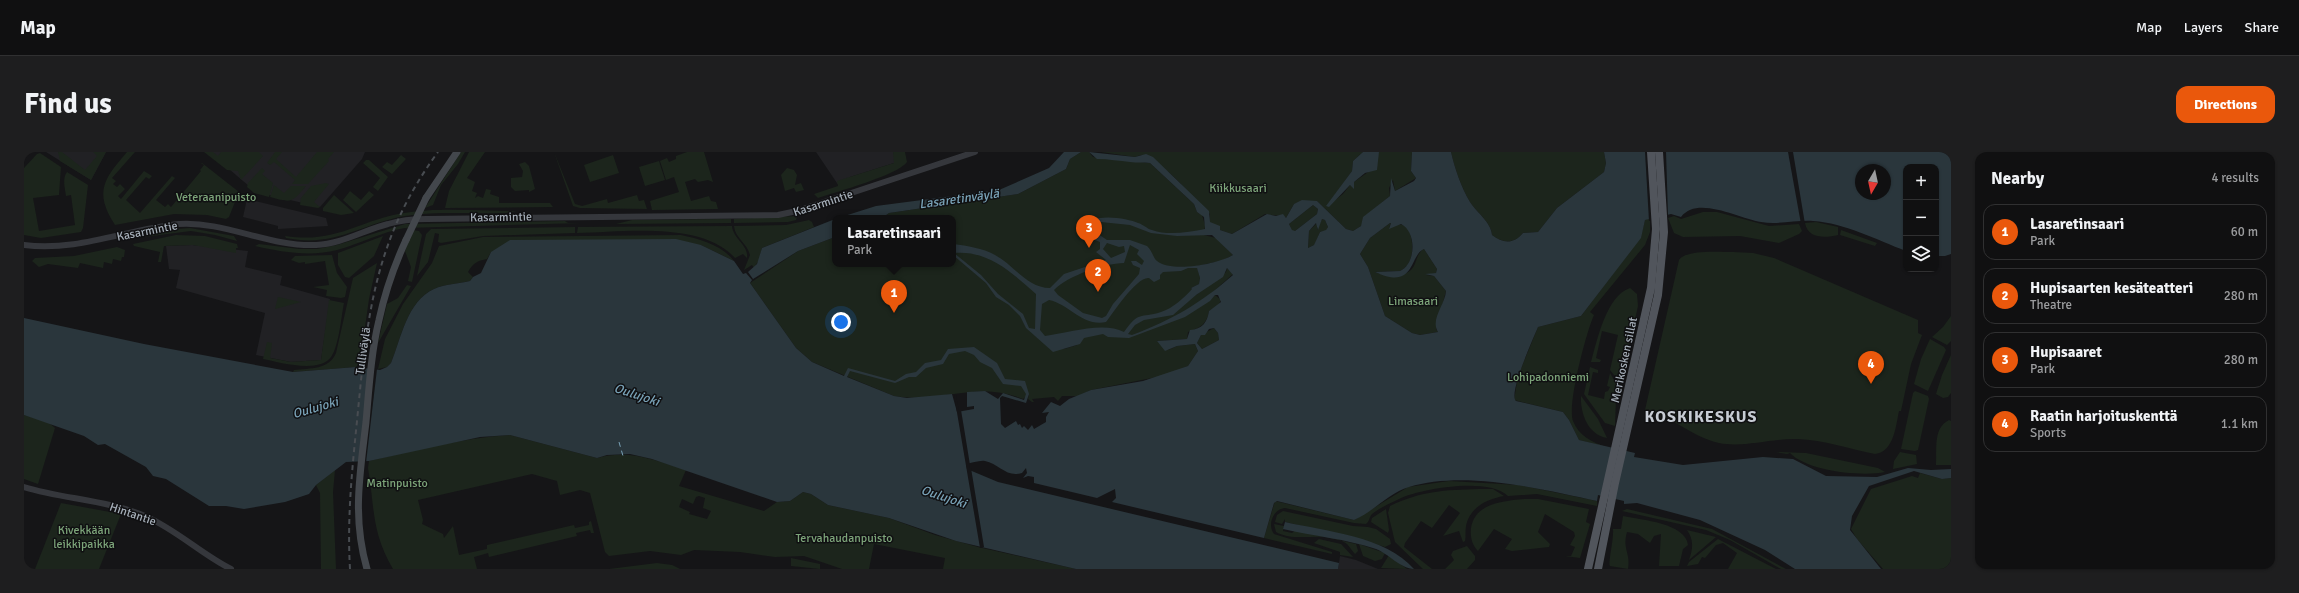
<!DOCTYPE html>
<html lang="en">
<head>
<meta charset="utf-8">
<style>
	body { margin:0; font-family:Signika,sans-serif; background:#1e1e1f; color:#f1f3f6 }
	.controls { position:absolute; right:12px; top:12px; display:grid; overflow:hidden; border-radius:8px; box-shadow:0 1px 3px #0004 }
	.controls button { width:36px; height:36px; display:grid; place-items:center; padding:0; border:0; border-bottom:1px solid #303031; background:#101011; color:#f1f3f6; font:20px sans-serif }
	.compass { position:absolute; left:1831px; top:12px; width:36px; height:36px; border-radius:50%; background:#101011; box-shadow:0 1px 3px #0004; rotate:189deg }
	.you { position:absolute; left:817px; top:170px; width:14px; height:14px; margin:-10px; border:3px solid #fff; border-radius:50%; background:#1a73e8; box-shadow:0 0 0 6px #1a73e833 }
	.badge { display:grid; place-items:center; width:26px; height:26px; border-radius:50%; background:#ea580c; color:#fff; font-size:13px; font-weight:700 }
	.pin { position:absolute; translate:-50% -33px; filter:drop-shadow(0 1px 2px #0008) }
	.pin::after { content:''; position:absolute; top:21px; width:14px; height:12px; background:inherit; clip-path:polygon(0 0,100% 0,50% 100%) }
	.popup { position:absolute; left:808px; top:63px; width:124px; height:52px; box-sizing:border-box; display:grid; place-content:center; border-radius:8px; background:#101011; filter:drop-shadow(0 1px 3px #0005); font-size:13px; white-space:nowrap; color:#9c9d9f }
	.popup b { font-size:15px; color:#f1f3f6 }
	.popup::after { content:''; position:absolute; left:50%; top:100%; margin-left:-8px; border:8px solid transparent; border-top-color:#101011 }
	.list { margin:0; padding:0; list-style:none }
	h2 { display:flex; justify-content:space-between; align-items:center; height:52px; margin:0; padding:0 16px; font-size:17px }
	h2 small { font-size:13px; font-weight:400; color:#9c9d9f }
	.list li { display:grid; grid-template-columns:26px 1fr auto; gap:12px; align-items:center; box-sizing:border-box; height:56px; margin:0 8px 8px; padding:0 8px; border:1px solid #303031; border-radius:12px }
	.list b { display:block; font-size:15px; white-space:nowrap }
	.list p { margin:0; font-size:13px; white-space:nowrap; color:#9c9d9f }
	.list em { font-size:13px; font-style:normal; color:#9c9d9f }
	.icon { flex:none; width:22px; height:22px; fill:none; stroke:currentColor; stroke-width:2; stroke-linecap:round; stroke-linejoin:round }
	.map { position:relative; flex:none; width:1927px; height:417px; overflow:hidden; border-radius:12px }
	header { display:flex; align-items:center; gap:24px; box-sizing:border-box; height:56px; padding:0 20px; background:#101011; border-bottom:1px solid #303031 }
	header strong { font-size:19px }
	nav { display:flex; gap:22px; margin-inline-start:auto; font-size:14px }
	.intro { display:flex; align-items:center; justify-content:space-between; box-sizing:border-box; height:96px; padding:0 24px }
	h1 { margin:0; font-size:28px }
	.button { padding:10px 18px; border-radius:12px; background:#ea580c; color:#fff; font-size:14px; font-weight:700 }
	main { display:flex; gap:24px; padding:0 24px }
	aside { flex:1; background:#101011; border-radius:12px; box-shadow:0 1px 3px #0004 }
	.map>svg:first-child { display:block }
</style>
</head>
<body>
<header>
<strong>Map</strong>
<nav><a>Map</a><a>Layers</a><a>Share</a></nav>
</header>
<div class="intro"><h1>Find us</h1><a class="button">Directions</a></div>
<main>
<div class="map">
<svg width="1927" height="417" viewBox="0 0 1927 417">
	<rect width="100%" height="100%" fill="#151517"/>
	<!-- built -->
	<g fill="#212124">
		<polygon points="22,0 82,0 67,28"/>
		<polygon points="185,0 341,0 338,7 296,55 232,40"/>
		<polygon points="792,0 869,0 871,5 870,11 826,25 815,34"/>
		<polygon points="223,47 302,66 304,74 254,77 254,74 219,65"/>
		<polygon points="168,93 224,99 221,115 258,124 256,133 306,147 297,208 267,210 232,203 241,161 152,136 156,118 145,117 142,94"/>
		<polygon points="1316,404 1332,408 1354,417 1314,417"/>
	</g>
	<!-- green -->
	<g fill="#1c251c" fill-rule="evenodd">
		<polygon points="34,0 38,0 61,18 73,4 69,0 82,0 67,28 36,9"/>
		<path d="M103,0H111L88,26L92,29L89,32L93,35L96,32L101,37L94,44L97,47L120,19L128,24L125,27L122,25L102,48L116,61L148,24L151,26L132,48L141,55L144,52L147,55L177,19L176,18L180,13L177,11H178L215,40L205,65L202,67L183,63L150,62L91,73C69,39 81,26 103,0Z"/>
		<polygon points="180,0 189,0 194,4 197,0 235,0 239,4 217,28 214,19 203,18"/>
		<polygon points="251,0 258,0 252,7 272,25 293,0 310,0 304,7 305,9 284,32 268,32 271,28 250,10 246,13 243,11"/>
		<polygon points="437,0 441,0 434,12 417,33 409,53 401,56"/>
		<polygon points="445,0 461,0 443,26 451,30 448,39 453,41 451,46 454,44 459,46 462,37 467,38 466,42 475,45 475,51 526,51 529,55 421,56 425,39"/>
		<polygon points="530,0 551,52 558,54 583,47 584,51 613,43 615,49 620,48 623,57 556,56 549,54"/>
		<polygon points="663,0 680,0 689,30 684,28 674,30 671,27 661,30 667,49 685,44 687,49 692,50 694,57 628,58 626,49 655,40 650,25 642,28 636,9 643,6 645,10 652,7 652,4"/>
		<path d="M869,0H881L883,10C874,23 812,40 794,46L790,42L814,34L813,29L870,11Z"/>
		<path d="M1057,0H1065L1069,5L1126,11L1170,52L1173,60L1178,63L1181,73L1180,83L1192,86L1209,103L1197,109L1173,114L1176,126L1175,132L1167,136L1172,143L1202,120L1203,116L1209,122L1180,148H1186L1191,143L1197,148L1194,154L1185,159C1183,172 1176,176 1164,180L1163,187L1133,189L1144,198L1153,194L1171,192L1174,199L1164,214L1138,224L1067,238L1054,244H1038L1034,249L1030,245L1008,247L1010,250H1008L1004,247L1005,242L999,247C953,228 916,252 870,244L788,210L772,196L726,131L774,99L811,85V112H929V66H858L865,61L994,42L1042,17L1046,7ZM1053,186V193L1040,197L1024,195L1028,191Z"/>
		<path d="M1077,0H1339L1329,9L1328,19L1303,54L1319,42L1326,33L1330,36V30L1347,18L1355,0H1388L1387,19L1392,26L1371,39L1369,28L1365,36L1366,44L1350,57L1337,74L1329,79L1322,77L1293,49L1270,52L1262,66L1259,63L1257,64L1241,62L1208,82L1196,78L1195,75L1185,70L1186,62C1181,56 1174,51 1168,44C1153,27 1139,12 1117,3L1111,5Z"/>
		<path d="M1427,0H1580L1582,11L1580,20L1533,56L1514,80L1499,81C1490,92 1479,92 1468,83C1467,70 1453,61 1446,50C1437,35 1431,17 1427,0Z"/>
		<path d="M16,1L37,15L35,43L9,46L15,79L51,73L47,43L42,44C41,36 38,26 43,20L64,33L59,76L57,80L17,86L0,83V16L13,2Z"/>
		<polygon points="377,3 382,7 368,22 358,15 363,10 368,13"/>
		<polygon points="589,3 595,21 566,30 560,13"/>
		<polygon points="342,8 345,8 364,25 354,39 349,35 356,26 339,11"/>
		<polygon points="635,9 641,28 621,34 615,15"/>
		<polygon points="501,10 505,14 511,37 505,40 505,38 491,39 487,35 487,26 498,25 499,19 495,12"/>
		<polygon points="238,16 241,19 238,22 249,31 245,45 230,41 223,35 224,31"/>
		<polygon points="763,16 770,18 773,23 771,33 777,31 780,38 772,40 770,36 761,39 757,23"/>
		<polygon points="302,31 305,32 290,50 296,55 294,56 276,53 277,46 287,34"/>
		<path d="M250,33L260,41L267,34H282C268,51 268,51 246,45Z"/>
		<polygon points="326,39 337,48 345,39 350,43 332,60 319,48"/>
		<polygon points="310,43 330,61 317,63 299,59 299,56"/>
		<polygon points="1289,53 1294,57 1293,62 1271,79 1268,79 1265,72"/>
		<path d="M493,59L482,61C449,62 413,59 381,64C336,72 311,96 262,86L261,84C313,92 335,68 380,61C413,55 459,59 493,59Z"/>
		<polygon points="1679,60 1693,60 1745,74 1775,72 1778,79 1775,82 1755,91 1716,84 1659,85 1650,81 1644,66 1650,64 1657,67"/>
		<polygon points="773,64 772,68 764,70 710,71 710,67"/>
		<path d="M1626,66V80L1621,93L1566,160L1570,163C1562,181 1543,253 1549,269C1555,284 1568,290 1582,295L1555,288L1545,268L1539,260L1490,248L1494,224L1514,175L1557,164L1616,86L1621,68Z"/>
		<polygon points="707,67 707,71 592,72 608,68"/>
		<polygon points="1298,67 1301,68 1304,75 1302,79 1296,80 1291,92 1298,86 1298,94 1293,96 1290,93 1284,96 1285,79 1293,71 1293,78"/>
		<path d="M785,68L788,70L790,75L738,96L735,108L730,116L728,113L720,118L726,103C723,91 711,86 710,74L762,73Z"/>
		<path d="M541,69L544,71H558L381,76C357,80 336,92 313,98C287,105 257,100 231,94L235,92L275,97H293L313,93L381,72Z"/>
		<path d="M1792,70L1814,75V83C1801,86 1784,87 1781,71Z"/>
		<path d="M1366,71H1367L1365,76L1374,72L1383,74C1390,87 1392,112 1376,119L1351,120C1362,125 1377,126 1387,118C1393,112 1392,101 1400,97L1413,117L1412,121L1402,123L1410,124L1422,139L1412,177L1414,180L1396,183L1388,181L1361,164L1344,115L1336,102L1346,86Z"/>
		<path d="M708,74C709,87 725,93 723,106L719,102L711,106C678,69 600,80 553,81L554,75Z"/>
		<polygon points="551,75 551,81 459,84 417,91 414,90 415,82 411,81 404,110 393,124 402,82 407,77"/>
		<polygon points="166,76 210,84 213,89 191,83 167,79 120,85 140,78"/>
		<polygon points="388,78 395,79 398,83 388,130 384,129 387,115 381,99"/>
		<polygon points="1817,78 1853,91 1851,94 1816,83"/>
		<polygon points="152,83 181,84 213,92 214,96 212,96 212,101 169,93 140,94 137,110 134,110 136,100 110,94 109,92"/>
		<path d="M657,83C676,87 698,93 710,109L677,93L467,100L463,107C453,109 449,111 444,120L449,125L446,129C434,132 421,132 410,137C383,149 377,187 367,211L363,215L354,217L361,187L379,152L408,111L415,94L459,85Z"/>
		<polygon points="359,84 350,104 325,126 321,125 314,113 314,101"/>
		<polygon points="93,95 101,98 100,105 98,105 97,109 89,107 88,112 80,110 79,116 56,111 54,116 24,112 15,115 8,109 11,106 50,104"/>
		<path d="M1709,100L1729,101L1750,106L1894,168V181L1898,183L1887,212L1877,259H1875C1872,273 1870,300 1851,302C1826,297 1799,288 1774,287C1748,286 1720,296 1695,291C1668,285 1648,264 1621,258L1655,108C1662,97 1696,100 1709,100Z"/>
		<polygon points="308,103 313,121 323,135 321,145 317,146 302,144 303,138 289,135 305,133 301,109 281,112 281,110 275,111 267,108 271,104"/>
		<path d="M353,111L345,147L336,210L332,215L269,220L270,218C286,216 305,218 312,201L329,126Z"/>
		<polygon points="383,133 387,134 354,191 363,152 374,146"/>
		<path d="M1606,136L1613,142L1614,154L1594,243L1592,246L1591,274L1581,271L1560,242L1566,215L1574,218V221L1569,220L1564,243L1580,247L1581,240L1584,239L1586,235L1583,234L1586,221L1590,228H1594L1586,218L1594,183L1578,179L1572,206L1577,208L1576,210H1567C1573,189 1582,144 1606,136Z"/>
		<polygon points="254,145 277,150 251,157"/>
		<path d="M305,148L320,151C317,166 315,194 307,205C295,222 254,210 239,207L243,190L248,191L246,206L267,210L297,208Z"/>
		<polygon points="1927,164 1927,189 1923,193 1908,185 1919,175"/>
		<polygon points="1190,176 1194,181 1195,188 1178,197 1173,191 1177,183"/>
		<polygon points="1906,187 1920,195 1922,198 1904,239 1890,232 1897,207"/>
		<polygon points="1927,203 1927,241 1924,245 1919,246 1912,242 1918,223"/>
		<polygon points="1891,239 1904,244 1905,247 1894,298 1891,299 1877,297 1889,241"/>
		<path d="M1557,244L1574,267L1583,286C1564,283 1556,261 1557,244Z"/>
		<polygon points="0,263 24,270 31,276 14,332 0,327"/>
		<path d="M1925,268L1927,269V313H1912C1913,296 1909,276 1925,268Z"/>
		<path d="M486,283L573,306C604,297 632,308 662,318L655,334L740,359L753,350L766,349L779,340L787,342L804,353L865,366L911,383L954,395L1052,417H919L921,406L850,392L845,417H818L780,404L751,405L716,400L670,398L657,403L626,399L585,404L581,400L566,341L556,338L536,343L533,329L508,322L394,348L399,368L398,372L419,382L420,386L429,374L435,403L463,397V393L550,373L551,376L565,373V370L567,369L570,381H567L566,378L552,381L553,384L465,405L464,401L450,405L453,417H369C347,379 351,357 344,316L345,309C392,298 438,286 486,283ZM675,344L681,346L679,356L687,359L683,367L665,362L666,360L655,355L658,347L669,352L672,345Z"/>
		<path d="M1751,300L1782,301L1854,316L1861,320C1837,325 1783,319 1766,301L1763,302Z"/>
		<polygon points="1876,300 1892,303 1893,312 1869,317 1870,309"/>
		<polygon points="311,318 309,340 312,417 297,417 296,341 292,333"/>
		<polygon points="1896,321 1918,327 1927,326 1927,417 1859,417 1833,387 1827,377 1847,337 1888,324 1894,326"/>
		<path d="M1425,329L1495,333L1573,349V354L1513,342L1484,344C1465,325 1397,336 1375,347C1367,351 1355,356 1348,362C1345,365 1346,369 1342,372L1330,371L1261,356C1249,357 1243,373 1250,382L1308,400V402L1240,386L1251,349L1330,368L1384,335Z"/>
		<path d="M1455,337H1469L1480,344C1463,347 1446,355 1442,374C1441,379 1442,385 1441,389L1439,390L1435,379L1419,384L1436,361L1425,353L1408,376L1397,369L1381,391L1380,395L1408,417H1399L1371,390L1364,361L1366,354C1397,339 1421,338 1455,337Z"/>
		<path d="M1500,347H1514L1565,357L1562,370L1566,372L1556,406L1541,404H1547L1551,395L1546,393L1551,384L1550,380L1521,362L1514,380L1526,392L1525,395L1488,399L1481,397L1488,387L1470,377L1454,399C1448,393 1446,385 1447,376C1451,351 1479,349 1500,347Z"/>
		<polygon points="37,351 97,362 75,417 11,417"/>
		<polygon points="1362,357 1365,378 1364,381 1347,370 1348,366"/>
		<polygon points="1603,357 1688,377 1762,417 1757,417 1706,388 1682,378 1598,359"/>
		<polygon points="1259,359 1329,374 1344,375 1352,377 1366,387 1367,392 1361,395 1342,389 1261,370 1261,367 1258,372 1251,370 1253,363"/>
		<path d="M1599,364C1618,368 1661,371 1664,393L1659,397L1655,414H1635L1637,382L1630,384L1626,391L1614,382L1603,380C1598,397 1607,401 1604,417L1586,414C1584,410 1590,387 1589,377H1597Z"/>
		<path d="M1250,372L1260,374L1259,379L1268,381L1272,378L1332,392L1334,399L1331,402C1328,399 1326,395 1323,392C1304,377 1273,392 1252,380Z"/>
		<path d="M1663,378L1692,385L1665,408C1669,397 1670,388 1663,378Z"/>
		<polygon points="1295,387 1317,392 1329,405 1316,403 1316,400 1290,391"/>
		<polygon points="1694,387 1752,417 1704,417 1713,401 1699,391 1692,393 1681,406 1678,405 1674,412 1663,414 1665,410"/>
		<polygon points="1335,392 1361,401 1358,407 1351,409 1339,404"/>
		<polygon points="1443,394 1451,404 1451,408 1443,417 1421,417 1430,408 1427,403 1429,399"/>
		<polygon points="1365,403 1383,417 1357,416"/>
		<polygon points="767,406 796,412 796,417 767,414"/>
		<polygon points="633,411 648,413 656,417 585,417"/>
	</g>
	<!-- water -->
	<g fill="#2a363c" fill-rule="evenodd">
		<polygon points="1040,0 1057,0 1046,7 1042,17 994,42 865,61 858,66 814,66 852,54 975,38 1025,16"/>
		<path d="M1065,0L1111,5L1122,2L1129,5L1185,59L1186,70L1196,74V78L1208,82L1243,62L1252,64L1259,62L1262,66L1270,52L1278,48L1293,49L1322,77L1329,79L1337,74L1339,65L1366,44L1367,26L1371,39L1390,29L1392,26L1387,19L1388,0H1427C1431,17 1437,35 1446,50C1453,61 1467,70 1468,83C1479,92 1490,92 1499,81L1514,80L1533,56L1580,20L1582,11L1580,0H1927V102L1921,104H1912V15H1882V99C1853,88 1821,71 1789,69C1772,68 1754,73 1737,70C1715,67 1674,43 1657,65L1647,62L1621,68L1617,86L1557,164L1514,175C1509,187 1484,242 1492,249L1539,260L1545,268L1555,288L1611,301L1610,305L1659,313L1739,305L1769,307L1802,324L1853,325L1884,316L1907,318L1927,317V326L1918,327L1890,319L1845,334L1828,364L1826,378L1857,417H1771L1741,398L1676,368L1613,351L1600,352V349L1574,343L1573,349C1518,337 1440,318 1385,335C1365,341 1349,360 1330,368L1253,349L1250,351L1240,386L1088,350L1092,346L1091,337L1073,346L1010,331V325L1004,324L999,326L1003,321L1002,316L998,321C983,326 975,312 961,309C956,308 948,311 942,312L943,317L974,330L1315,411L1314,417H1052L932,389L865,366L804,353L787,342L779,340L766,349L753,350L628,307L606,302L583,303L573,306L486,283L456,285L345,309L322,310L292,333L285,342L261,350L220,357L202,354H185L142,327L129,324L122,315L81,292L74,293L60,284L0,263V166L120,192L269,220L332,215L356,218L363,215L367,211C377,187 383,149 410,137C421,132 434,132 446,129L449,125L457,121L467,100L486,88L652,87L677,93L710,109L719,122L722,121L728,128L726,131L772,196L788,210L820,224L824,216L871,229L882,222L892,220L901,211L917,208L924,197L950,195L973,211L981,227L1001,229L1005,242L1002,251L978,244L976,246L977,272L981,276L992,269L994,273L996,272L998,276L1000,274L1004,278L1008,273L1010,277L1022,270V265L1025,260L1018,261L1027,250L1036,254L1045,247L1067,238L1119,229L1164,214L1174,199L1171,192L1153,194L1141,199L1133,189L1163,187L1166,178C1178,177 1183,171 1185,159L1197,150L1194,143H1191L1186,149L1161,165L1105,186L1084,185L1079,182L1060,186L1056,192L1029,200L1002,176L996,164L985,153L972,145L962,131L929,103V92C944,94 958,96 971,103C990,113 1003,136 1026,136L1040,122L1082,108L1072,100L1076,97V90L1068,87L1061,78C1063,59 1103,66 1114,71C1119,72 1123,77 1128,78C1144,84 1165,80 1181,77L1180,65L1173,60L1170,52L1126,11C1119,10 1113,11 1106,10C1095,9 1085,7 1073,7ZM1837,18H1861V42H1837ZM1289,53L1294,57L1293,62L1271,79L1268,78L1265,72ZM1298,67L1301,68L1304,75L1302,78L1296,80L1290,93L1284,96L1285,79L1292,71L1294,78ZM1077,70L1106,73L1127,81L1153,84L1188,83L1209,103C1194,112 1148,121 1133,109C1129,106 1128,98 1123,94L1106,88H1083L1074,82L1067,80L1066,77L1069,73ZM1366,71H1367L1365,77L1377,72C1393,80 1392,112 1376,119L1351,120C1392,139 1385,103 1400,97L1413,117L1412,121L1401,122L1410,124L1422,139C1421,153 1406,167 1414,180L1396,183L1388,181L1361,164L1344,115L1336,102L1346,86ZM1083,91L1095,95L1100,94L1101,100L1087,106L1079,97ZM1106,93L1115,98L1113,102L1120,109L1118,113L1112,109H1107L1109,113L1116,116L1115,122L1089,152L1082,164L1078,166L1059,161L1034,143L1030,138C1045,123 1079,112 1100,111ZM930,101C965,98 988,121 1012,142L1011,177L1005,176L999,162L974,142L957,123ZM1164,116H1173L1176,126L1175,132L1167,136L1168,137C1159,147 1149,156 1137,160C1115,167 1116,158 1100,180C1080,169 1043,181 1021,184L1016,178L1018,152L1025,148C1045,152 1059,175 1082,170C1089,161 1113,124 1125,126L1130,130L1136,127V123L1139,120L1157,119ZM1203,116L1209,123C1177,151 1148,168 1108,183L1104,182L1111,173L1120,168L1149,163L1172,143L1199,125ZM1190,176L1194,181L1195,188L1178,197L1173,191L1177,183H1181L1185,177ZM941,199L950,203L956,210L968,216L979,232L997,234L1002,242L1000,248L979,241L974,247L961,239L943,240V255L950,254V257L933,260L928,242L883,246L870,244L823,225L826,219L871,231L885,225H892L902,216L919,212L925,202Z"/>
		<polygon points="1339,0 1355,0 1353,18 1341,21 1330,30 1330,37 1326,33 1305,55 1302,54 1328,19 1329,9"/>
		<polygon points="811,67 811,85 774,99 729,127 724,120 733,112 738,96"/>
		<path d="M1261,370C1300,379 1362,384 1390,417C1377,417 1365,402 1352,397C1322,387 1289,384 1259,377Z"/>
	</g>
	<!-- pier -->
	<g fill="#151517">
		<polygon points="1621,0 1642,0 1644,64 1625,69"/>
		<polygon points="1764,0 1769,0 1781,72 1777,72"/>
		<polygon points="348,216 353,217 342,311 337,312"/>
		<polygon points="930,243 932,243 935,258 937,258 940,276 938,277 940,276 946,313 945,316 947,316 960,395 956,396"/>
	</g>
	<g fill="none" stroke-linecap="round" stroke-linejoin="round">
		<!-- ferry -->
		<polyline stroke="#79a2b7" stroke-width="1" stroke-dasharray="5 4" stroke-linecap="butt" points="595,290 599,304"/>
		<!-- tertiary -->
		<g stroke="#35373c" stroke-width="6">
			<path d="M0,93C54,100 103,77 155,72C201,69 245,95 292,93C318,92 340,78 364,72C377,68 390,67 403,67L754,63L773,59L951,0"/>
			<path d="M0,335C40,347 83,348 121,364C153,378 177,402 207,417"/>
		</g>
		<!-- secondary -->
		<g stroke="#43474c" stroke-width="7">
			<polyline points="402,46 433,0"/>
			<path d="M343,417C328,365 336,322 342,270C345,236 347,201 355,168C361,140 370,114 382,88"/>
		</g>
		<!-- primary -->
		<g stroke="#51555c" stroke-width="8">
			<polyline points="1564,417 1627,136 1632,77 1627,0"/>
			<polyline points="1574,417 1591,331 1634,143 1640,80 1635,0"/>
		</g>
		<!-- rail -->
		<path stroke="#484c51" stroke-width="2" stroke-dasharray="5 4" stroke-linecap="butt" d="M326,417C323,367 328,318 333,269C343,165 350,87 414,0"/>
		<!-- secondary-bridge -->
		<polyline stroke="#43474c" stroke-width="7" points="382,88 402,46"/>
	</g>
	<g text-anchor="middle" stroke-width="3" stroke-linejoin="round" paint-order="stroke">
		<!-- park labels -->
		<g font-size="12" fill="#7da57a" stroke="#101012">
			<text x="1214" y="40">Kiikkusaari</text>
			<text x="192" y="49">Veteraanipuisto</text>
			<text x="1389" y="153">Limasaari</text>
			<text x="1524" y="229">Lohipadonniemi</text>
			<text x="373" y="335">Matinpuisto</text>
			<text x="60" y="382">Kivekkään<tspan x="60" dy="14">leikkipaikka</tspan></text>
			<text x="820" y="390">Tervahaudanpuisto</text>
		</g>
		<!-- street labels -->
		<g font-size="12" fill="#a5aeb8" stroke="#101012">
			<text transform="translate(799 51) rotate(-18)" y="4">Kasarmintie</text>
			<text transform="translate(477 65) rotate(-1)" y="4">Kasarmintie</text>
			<text transform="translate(123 79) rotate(-11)" y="4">Kasarmintie</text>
			<text transform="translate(339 199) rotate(-82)" y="4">Tulliväylä</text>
			<text transform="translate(1600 208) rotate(-78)" y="4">Merikosken sillat</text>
			<text transform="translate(109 362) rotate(19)" y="4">Hintantie</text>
		</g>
		<!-- water labels -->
		<g font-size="13" font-style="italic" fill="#79a2b7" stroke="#101012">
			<text transform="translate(935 46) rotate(-8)" y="5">Lasaretinväylä</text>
			<text transform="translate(613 242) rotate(18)" y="5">Oulujoki</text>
			<text transform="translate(291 255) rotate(-16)" y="5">Oulujoki</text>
			<text transform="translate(920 344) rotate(18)" y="5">Oulujoki</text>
		</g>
		<!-- district labels -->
		<g font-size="16" font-weight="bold" letter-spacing="1" fill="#c7ccd4" stroke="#101012">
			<text x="1677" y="270">KOSKIKESKUS</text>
		</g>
	</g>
</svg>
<div class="controls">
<button>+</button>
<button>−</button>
<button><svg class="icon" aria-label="layers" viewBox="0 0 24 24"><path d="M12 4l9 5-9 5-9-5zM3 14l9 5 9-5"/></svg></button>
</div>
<svg class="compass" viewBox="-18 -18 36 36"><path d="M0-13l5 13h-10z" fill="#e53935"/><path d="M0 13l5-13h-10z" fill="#9c9d9f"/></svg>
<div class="you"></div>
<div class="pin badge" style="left:870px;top:161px">1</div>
<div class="popup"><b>Lasaretinsaari</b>Park</div>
<div class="pin badge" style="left:1074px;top:140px">2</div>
<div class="pin badge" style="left:1065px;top:96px">3</div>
<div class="pin badge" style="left:1847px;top:232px">4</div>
</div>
<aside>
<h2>Nearby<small>4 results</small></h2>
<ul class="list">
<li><span class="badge">1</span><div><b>Lasaretinsaari</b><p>Park</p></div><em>60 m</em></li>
<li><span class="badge">2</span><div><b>Hupisaarten kesäteatteri</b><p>Theatre</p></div><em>280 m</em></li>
<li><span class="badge">3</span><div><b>Hupisaaret</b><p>Park</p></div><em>280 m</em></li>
<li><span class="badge">4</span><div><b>Raatin harjoituskenttä</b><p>Sports</p></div><em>1.1 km</em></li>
</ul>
</aside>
</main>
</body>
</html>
